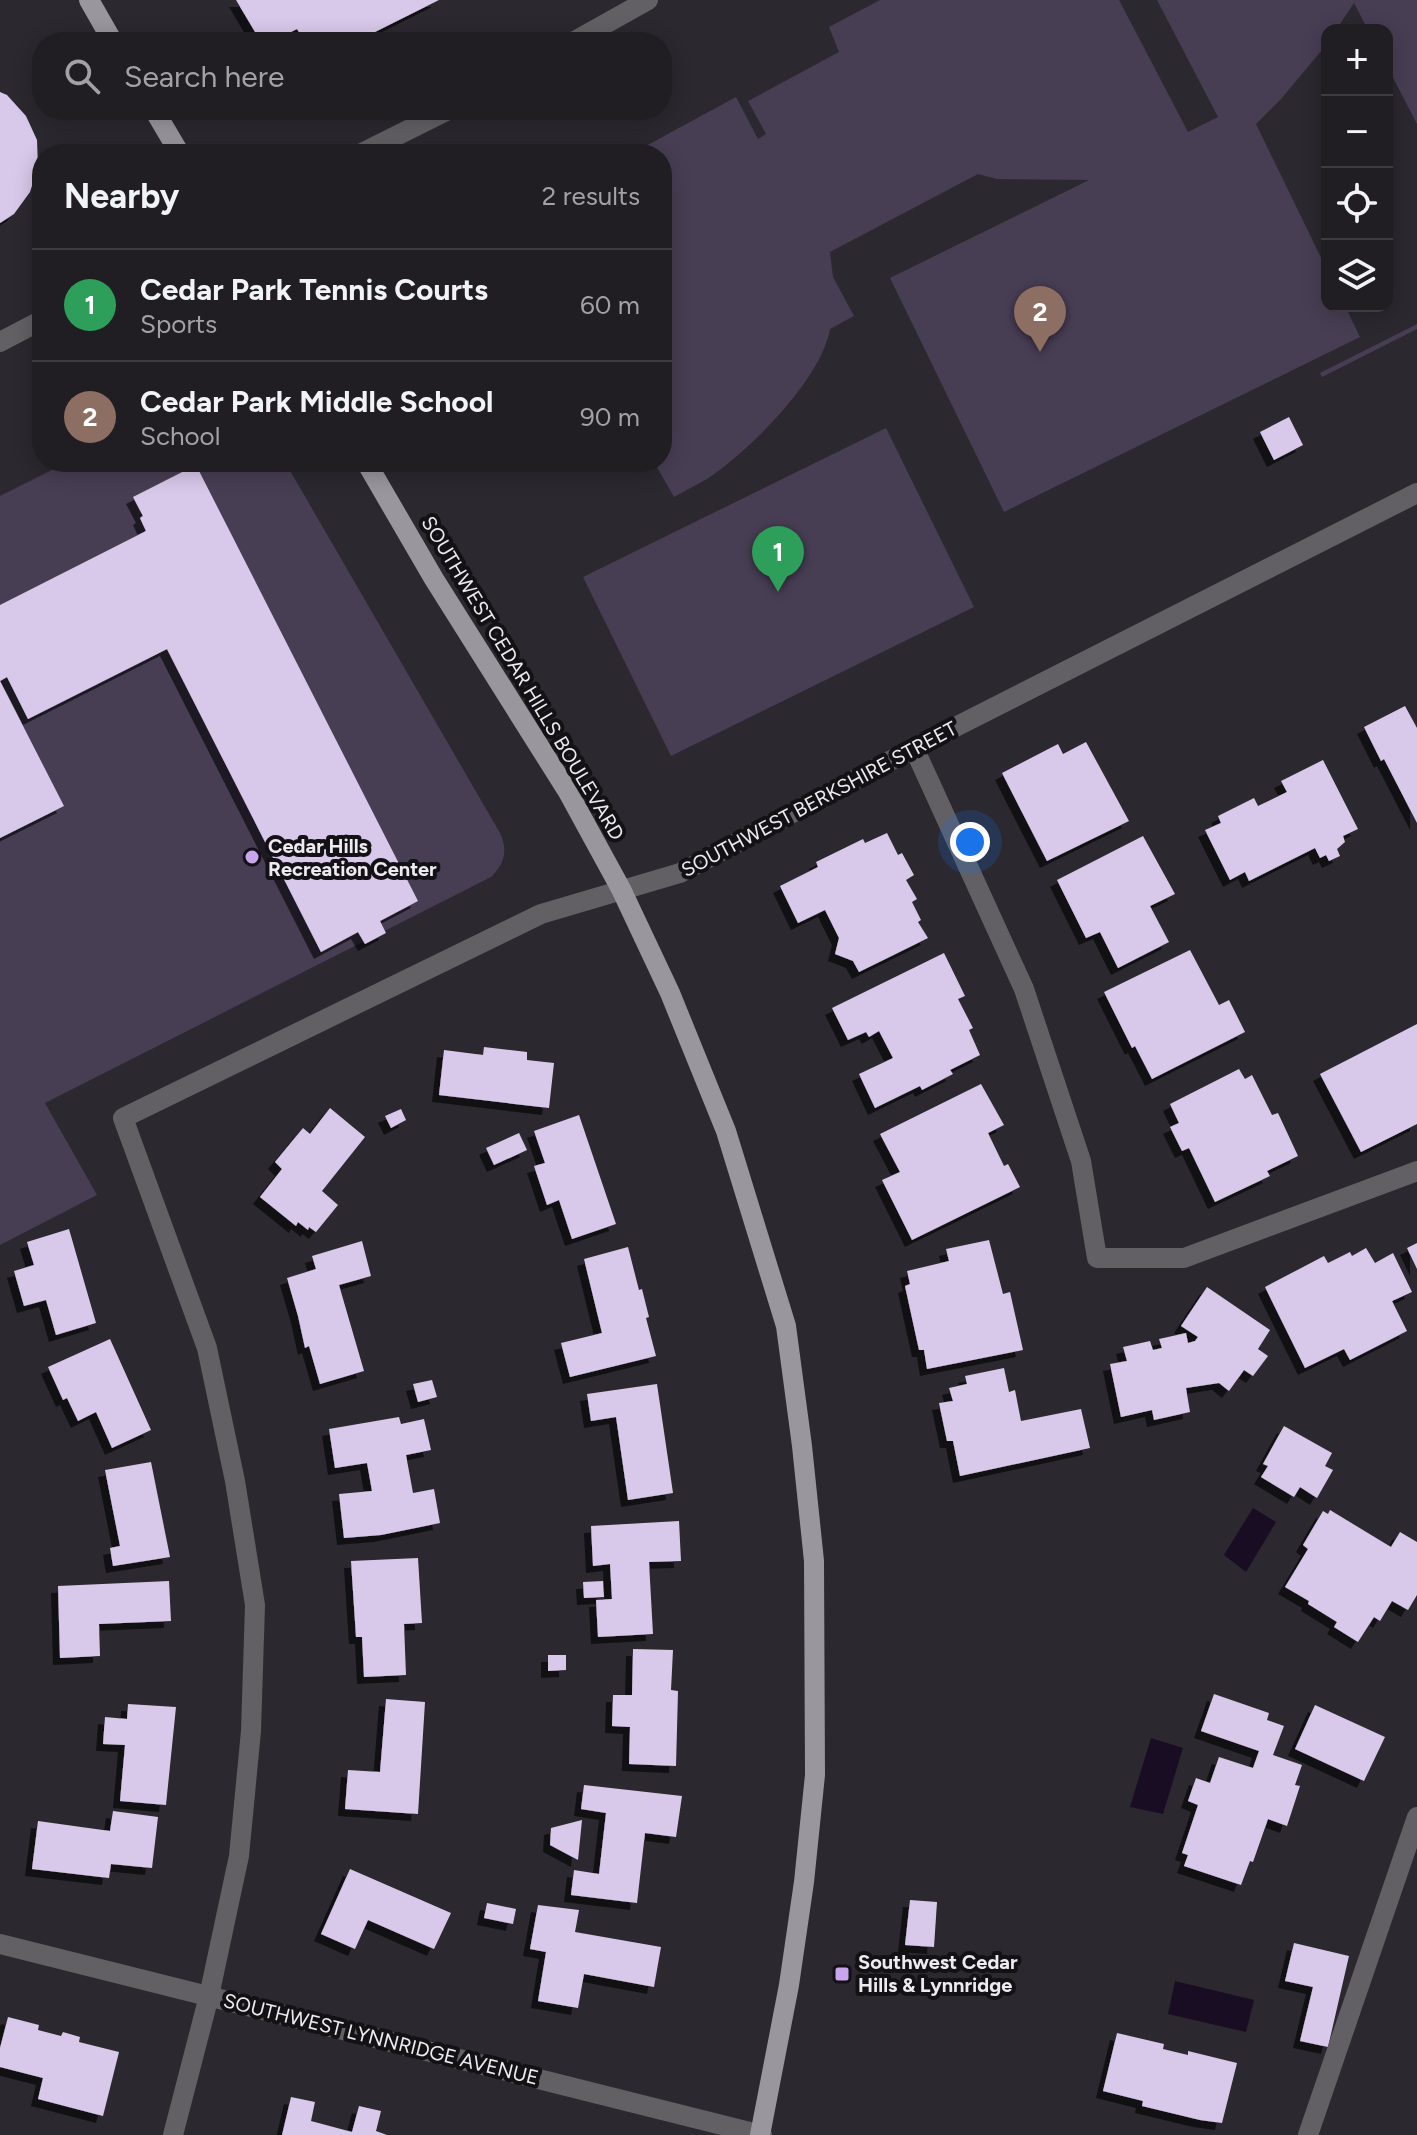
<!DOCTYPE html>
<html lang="en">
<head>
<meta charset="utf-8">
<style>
	body { margin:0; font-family:Figtree,sans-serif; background:#28272b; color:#f1f3f6 }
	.controls { position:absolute; right:24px; top:24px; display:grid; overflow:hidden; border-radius:16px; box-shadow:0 4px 20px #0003 }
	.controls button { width:72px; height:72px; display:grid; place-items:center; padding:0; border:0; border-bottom:2px solid #3d3c41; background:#201e23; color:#f1f3f6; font:40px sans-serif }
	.you { position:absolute; left:970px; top:842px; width:28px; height:28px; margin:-20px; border:6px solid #fff; border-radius:50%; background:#1a73e8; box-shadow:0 0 0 12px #1a73e833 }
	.badge { display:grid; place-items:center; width:52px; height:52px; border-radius:50%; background:#c9a5ee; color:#fff; font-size:26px; font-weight:700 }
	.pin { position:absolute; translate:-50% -66px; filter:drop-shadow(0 2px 4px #0008) }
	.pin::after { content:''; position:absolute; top:42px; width:28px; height:24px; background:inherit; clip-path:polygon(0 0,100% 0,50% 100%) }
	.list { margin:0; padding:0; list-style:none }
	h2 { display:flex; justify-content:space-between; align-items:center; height:104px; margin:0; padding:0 32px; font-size:34px }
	h2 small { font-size:26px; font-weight:400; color:#a2a2a6 }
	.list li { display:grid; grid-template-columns:52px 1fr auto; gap:24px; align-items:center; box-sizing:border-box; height:112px; padding:0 32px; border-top:2px solid #3d3c41 }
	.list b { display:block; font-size:30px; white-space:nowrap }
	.list p { margin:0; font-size:26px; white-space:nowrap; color:#a2a2a6 }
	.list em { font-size:26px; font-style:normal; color:#a2a2a6 }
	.icon { flex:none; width:44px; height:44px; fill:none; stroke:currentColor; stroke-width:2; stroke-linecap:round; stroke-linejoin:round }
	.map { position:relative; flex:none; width:1417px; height:2135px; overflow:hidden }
	.search { position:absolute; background:#201e23; box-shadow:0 4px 20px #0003; left:32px; top:32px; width:640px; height:88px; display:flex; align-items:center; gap:20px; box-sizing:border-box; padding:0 28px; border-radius:32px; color:#a2a2a6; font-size:30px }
	.panel { position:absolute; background:#201e23; box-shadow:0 4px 20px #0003; left:32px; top:144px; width:640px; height:328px; border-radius:32px }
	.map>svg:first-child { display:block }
</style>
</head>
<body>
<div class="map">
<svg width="1417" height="2135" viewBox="0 0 1417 2135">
	<defs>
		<filter id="shadow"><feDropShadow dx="-7" dy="7" stdDeviation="0" flood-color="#0009"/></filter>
	</defs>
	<rect width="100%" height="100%" fill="#2b282f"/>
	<!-- green -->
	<g fill="#483e54">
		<path d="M880,0H1119L1188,132L1218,117L1157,0H1417V124L1387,66V30H1368L1354,3L1336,30H1327V43L1322,50L1281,99L1256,124L1327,270V306H1345L1360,337L1004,512L890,278L1089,180L997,179L978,174L830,252L833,277L854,316L830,329C821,380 749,451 707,479C696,485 685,491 674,497L654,462H662V154H631L736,97L758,139L766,134L748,101L839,52L829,27Z"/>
		<polygon points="1417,324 1417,329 1322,377 1320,373"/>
		<polygon points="886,428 974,607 671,756 583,577"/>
		<path d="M68,462H285L500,833C508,850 505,863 491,877L45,1103L97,1195L0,1245V496Z"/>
	</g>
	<!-- water -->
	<g fill="#190d24">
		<polygon points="1253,1508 1276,1522 1246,1572 1224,1555"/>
		<polygon points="1151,1738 1183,1748 1163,1814 1130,1807"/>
		<polygon points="1175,1981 1254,2000 1246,2032 1168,2014"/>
	</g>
	<!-- building -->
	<g fill="#d8c9ea" filter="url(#shadow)">
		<polygon points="236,0 439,0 355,42 305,42 297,29 271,42 261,42"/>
		<polygon points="0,92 7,95 26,116 37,140 38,167 30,192 14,214 0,223"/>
		<polygon points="1289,417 1303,445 1274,460 1260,432"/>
		<polygon points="196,465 418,901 380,921 386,933 365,944 358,932 321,952 167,649 28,719 7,677 0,681 64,806 0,838 0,605 146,531 140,518 143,516 133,497"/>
		<polygon points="1405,706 1417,728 1417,823 1384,759 1381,761 1364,727"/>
		<polygon points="1086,742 1129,821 1047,861 1002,773 1058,744 1063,754"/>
		<polygon points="1323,760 1358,829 1343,836 1345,842 1337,849 1340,856 1329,861 1326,855 1320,858 1315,848 1249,881 1245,872 1230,880 1205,830 1221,823 1218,816 1254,798 1258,806 1287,792 1281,781"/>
		<polygon points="887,833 898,855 902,853 914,875 906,880 917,899 912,902 921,920 918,922 928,938 859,972 853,961 835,954 839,938 825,910 798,923 780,886 818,867 816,862 863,839 865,843"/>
		<polygon points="1143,836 1175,894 1150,906 1169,942 1118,968 1100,932 1086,938 1057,880"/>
		<polygon points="1190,950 1219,1005 1229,1000 1245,1032 1152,1079 1135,1046 1132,1048 1104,992"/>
		<polygon points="944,953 965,996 958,999 973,1028 969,1030 980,1055 950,1070 953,1074 922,1090 920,1086 875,1108 859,1074 893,1058 879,1031 869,1037 866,1032 848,1040 832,1008"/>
		<polygon points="1417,1024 1417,1124 1361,1152 1320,1074"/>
		<polygon points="484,1047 527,1052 527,1060 554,1063 549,1108 439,1095 444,1050 483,1055"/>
		<polygon points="1239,1069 1245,1079 1252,1075 1272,1115 1278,1113 1298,1156 1267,1171 1270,1176 1215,1202 1189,1148 1182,1151 1170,1127 1179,1123 1170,1104"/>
		<polygon points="981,1084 1004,1125 988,1133 1004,1166 1008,1164 1020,1187 912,1240 882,1180 900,1172 880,1134"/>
		<polygon points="330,1108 365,1137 322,1191 338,1205 316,1232 309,1227 308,1230 298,1222 296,1226 260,1197 282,1169 275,1162 303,1128 310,1134"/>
		<polygon points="401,1109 406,1120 391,1128 385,1116"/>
		<polygon points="579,1115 616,1224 572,1239 559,1200 547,1205 534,1166 545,1163 534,1131"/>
		<polygon points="519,1133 527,1150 494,1165 486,1148"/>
		<polygon points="69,1229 96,1323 56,1335 46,1300 24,1306 14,1271 34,1265 27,1242"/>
		<polygon points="989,1240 1003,1294 1010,1292 1023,1350 927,1369 924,1350 919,1350 905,1286 910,1284 907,1271 949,1261 946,1249"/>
		<polygon points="362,1241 371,1276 339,1285 364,1371 320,1384 309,1346 305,1348 298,1316 287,1278 316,1269 312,1256"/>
		<polygon points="1417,1243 1417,1269 1407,1248"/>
		<polygon points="628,1247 639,1290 642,1289 649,1317 646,1318 656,1356 570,1377 561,1343 602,1333 584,1259"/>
		<polygon points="1366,1248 1375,1263 1393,1253 1412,1292 1392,1301 1407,1331 1350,1360 1344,1349 1305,1368 1265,1287 1324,1256 1328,1263 1350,1252 1352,1256"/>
		<polygon points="1207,1287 1270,1330 1258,1349 1268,1356 1253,1376 1244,1370 1229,1391 1219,1383 1186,1388 1190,1412 1154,1420 1152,1410 1121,1417 1110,1364 1127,1361 1123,1347 1150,1341 1153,1350 1162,1348 1159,1339 1186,1333 1188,1343 1195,1341 1198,1337 1181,1326"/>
		<polygon points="110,1339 151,1430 112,1448 96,1412 78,1421 67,1398 63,1400 48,1367"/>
		<polygon points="1004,1368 1009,1392 1015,1390 1021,1421 1081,1409 1090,1448 960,1476 953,1441 947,1441 939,1403 953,1401 949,1388 967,1384 965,1376"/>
		<polygon points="432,1380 437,1397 418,1402 413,1384"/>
		<polygon points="657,1384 673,1493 628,1500 616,1417 591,1421 587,1394"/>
		<polygon points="399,1417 401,1424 424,1419 431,1450 406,1455 413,1493 434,1489 440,1523 381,1535 344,1538 339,1494 372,1491 367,1463 335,1468 329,1429"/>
		<polygon points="1284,1426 1332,1453 1325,1466 1333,1470 1317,1498 1300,1487 1294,1497 1261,1477 1268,1466 1263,1464"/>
		<polygon points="151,1462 170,1557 113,1566 110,1548 120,1546 105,1470"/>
		<polygon points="1330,1510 1391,1547 1400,1532 1417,1542 1417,1595 1408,1610 1392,1601 1380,1621 1374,1617 1358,1642 1334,1627 1337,1622 1308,1604 1309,1601 1285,1587 1308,1549 1303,1545 1323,1511 1328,1514"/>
		<polygon points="679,1521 681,1561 649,1562 653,1634 598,1637 596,1600 612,1599 610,1564 593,1566 591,1526"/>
		<polygon points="418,1558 422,1623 404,1624 406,1675 364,1677 362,1637 356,1637 351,1561"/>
		<polygon points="169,1581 171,1621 99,1624 100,1656 60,1658 58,1586"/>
		<polygon points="603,1581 604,1597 584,1598 583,1582"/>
		<polygon points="633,1649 673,1650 671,1690 678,1691 676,1766 629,1764 630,1727 612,1726 613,1695 632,1695"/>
		<polygon points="548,1655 566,1655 566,1670 548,1671"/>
		<polygon points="1214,1694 1269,1713 1267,1720 1284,1726 1273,1755 1302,1765 1295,1785 1300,1786 1287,1826 1268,1819 1253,1862 1250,1861 1241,1885 1184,1866 1188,1855 1182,1853 1198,1805 1188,1801 1196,1778 1210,1783 1219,1757 1253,1768 1259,1751 1201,1731"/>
		<polygon points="386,1699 425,1702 418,1814 345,1809 348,1770 380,1772"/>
		<polygon points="128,1704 176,1707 166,1805 120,1801 125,1745 103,1744 105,1717 127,1719"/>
		<polygon points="1315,1705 1385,1737 1364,1781 1295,1749"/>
		<polygon points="584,1785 682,1796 676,1837 645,1833 637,1903 571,1895 574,1870 599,1874 606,1813 581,1809"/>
		<polygon points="113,1811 158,1817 152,1868 111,1864 109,1878 32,1869 38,1821 110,1831"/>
		<polygon points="582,1820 578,1860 550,1845 551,1828"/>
		<polygon points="350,1869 451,1913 434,1949 368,1920 355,1949 321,1934"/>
		<polygon points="910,1900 937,1902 934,1947 905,1945"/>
		<polygon points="487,1903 516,1909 513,1924 484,1918"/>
		<polygon points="538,1905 579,1910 575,1932 661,1947 654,1987 584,1974 578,2008 538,2001 546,1952 530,1949"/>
		<polygon points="1294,1943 1349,1956 1328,2047 1300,2041 1313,1987 1285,1981"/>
		<polygon points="8,2017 39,2025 38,2030 61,2036 63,2032 80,2037 79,2042 119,2052 103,2116 38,2099 43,2078 0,2067 0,2048"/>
		<polygon points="1117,2033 1164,2044 1163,2049 1188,2055 1188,2051 1237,2063 1222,2123 1200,2120 1142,2106 1143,2101 1103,2091"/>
		<polygon points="291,2097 315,2102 311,2121 352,2132 359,2106 381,2111 376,2131 387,2135 282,2135"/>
	</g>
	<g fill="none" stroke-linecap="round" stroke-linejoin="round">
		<!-- minor -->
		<g stroke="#626064" stroke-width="20">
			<polyline points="573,42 648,0"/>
			<polyline points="360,154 448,110"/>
			<polyline points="0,342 42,320"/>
			<polyline points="914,748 1024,989 1081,1161 1097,1258 1184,1258 1417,1171"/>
			<polyline points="0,1944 762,2135"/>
			<polyline points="173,2135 209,1996 239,1856 251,1731 255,1605 235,1481 207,1348 123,1118 541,914 680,873 914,748 1417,493"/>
			<polyline points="1308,2135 1417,1817"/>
		</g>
		<!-- major -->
		<g stroke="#9a969e" stroke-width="20">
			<polyline points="89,0 113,42"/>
			<polyline points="154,110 180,154"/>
			<polyline points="366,462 434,579 568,792 621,889 670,993 726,1131 786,1326 802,1446 814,1561 815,1775 804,1882 789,1985 760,2135"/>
		</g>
	</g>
	<!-- markers -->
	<g fill="#c9a5ee" stroke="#131115" stroke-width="3">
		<circle cx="252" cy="857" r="8"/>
		<rect x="834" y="1966" width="16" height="16" rx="4"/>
	</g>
	<g text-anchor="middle" stroke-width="8" stroke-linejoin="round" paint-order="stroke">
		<!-- street labels -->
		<g font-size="20" fill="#edebf0" stroke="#131115">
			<text transform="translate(523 678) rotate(59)" y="7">SOUTHWEST CEDAR HILLS BOULEVARD</text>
			<text transform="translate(819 799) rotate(-28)" y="7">SOUTHWEST BERKSHIRE STREET</text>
			<text transform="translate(381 2039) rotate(14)" y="7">SOUTHWEST LYNNRIDGE AVENUE</text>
		</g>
		<!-- poi labels -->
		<g font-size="20" font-weight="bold" fill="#edebf0" stroke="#131115" text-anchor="start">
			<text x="268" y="853">Cedar Hills<tspan x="268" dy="23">Recreation Center</tspan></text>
			<text x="858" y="1969">Southwest Cedar<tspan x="858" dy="23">Hills &amp; Lynnridge</tspan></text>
		</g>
	</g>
</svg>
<div class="controls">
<button>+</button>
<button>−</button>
<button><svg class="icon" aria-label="locate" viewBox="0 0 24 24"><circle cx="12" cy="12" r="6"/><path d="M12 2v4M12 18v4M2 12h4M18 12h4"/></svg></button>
<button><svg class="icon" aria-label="layers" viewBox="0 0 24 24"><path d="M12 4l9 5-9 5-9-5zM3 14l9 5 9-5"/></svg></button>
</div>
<div class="you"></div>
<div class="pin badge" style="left:778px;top:592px;background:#2e9e5b">1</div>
<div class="pin badge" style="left:1040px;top:352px;background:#8d6e63">2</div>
<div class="search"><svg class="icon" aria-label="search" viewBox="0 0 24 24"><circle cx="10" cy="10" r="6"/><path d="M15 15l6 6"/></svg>Search here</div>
<section class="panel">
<h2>Nearby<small>2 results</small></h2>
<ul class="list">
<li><span class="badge" style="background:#2e9e5b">1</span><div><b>Cedar Park Tennis Courts</b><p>Sports</p></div><em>60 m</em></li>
<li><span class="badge" style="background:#8d6e63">2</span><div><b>Cedar Park Middle School</b><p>School</p></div><em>90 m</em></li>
</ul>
</section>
</div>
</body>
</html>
